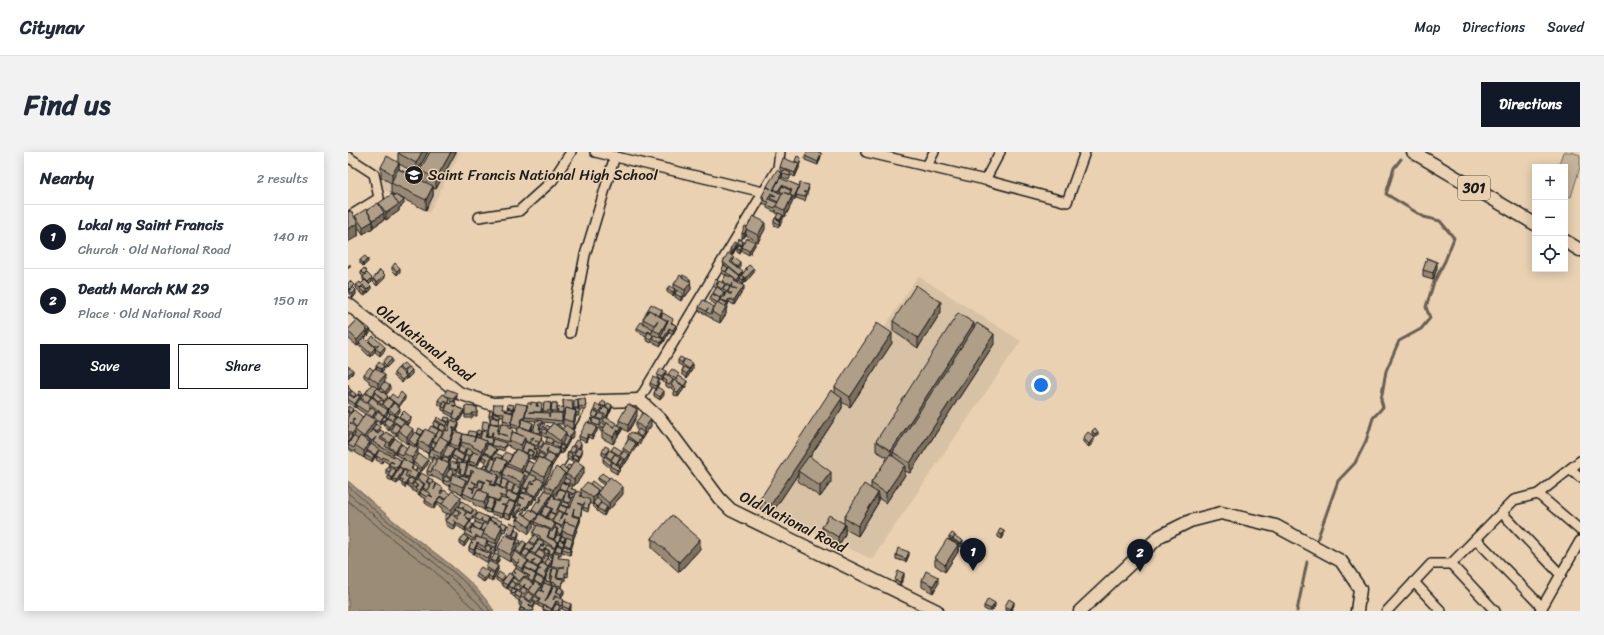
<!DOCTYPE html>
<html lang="en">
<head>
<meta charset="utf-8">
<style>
	body { margin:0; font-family:Sriracha,sans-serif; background:#f2f2f3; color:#1f2937 }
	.controls { position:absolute; right:12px; top:12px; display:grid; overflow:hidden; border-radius:0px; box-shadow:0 2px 10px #0003 }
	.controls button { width:36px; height:36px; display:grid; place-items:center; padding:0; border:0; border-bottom:1px solid #e0e1e3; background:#fff; color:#1f2937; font:20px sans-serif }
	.you { position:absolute; left:693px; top:233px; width:14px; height:14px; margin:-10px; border:3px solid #fff; border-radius:50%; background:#1a73e8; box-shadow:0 0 0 6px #1a73e833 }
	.badge { display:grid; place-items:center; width:26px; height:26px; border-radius:50%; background:#111827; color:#fff; font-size:13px; font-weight:700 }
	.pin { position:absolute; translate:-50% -33px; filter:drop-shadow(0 1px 2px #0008) }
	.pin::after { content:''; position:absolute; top:21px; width:14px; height:12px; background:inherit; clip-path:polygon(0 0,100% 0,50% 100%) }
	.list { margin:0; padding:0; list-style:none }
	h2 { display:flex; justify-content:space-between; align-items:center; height:52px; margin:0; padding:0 16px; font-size:17px }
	h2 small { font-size:13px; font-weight:400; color:#747a83 }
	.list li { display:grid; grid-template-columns:26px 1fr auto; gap:12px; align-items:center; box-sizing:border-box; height:64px; padding:0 16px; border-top:1px solid #e0e1e3 }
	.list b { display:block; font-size:15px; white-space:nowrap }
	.list p { margin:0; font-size:13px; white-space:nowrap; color:#747a83 }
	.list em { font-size:13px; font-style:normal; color:#747a83 }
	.actions { display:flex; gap:8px; padding:12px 16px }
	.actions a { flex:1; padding:9px 0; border:1px solid #111827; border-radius:0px; text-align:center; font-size:14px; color:#111827 }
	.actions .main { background:#111827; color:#fff }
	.icon { flex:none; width:22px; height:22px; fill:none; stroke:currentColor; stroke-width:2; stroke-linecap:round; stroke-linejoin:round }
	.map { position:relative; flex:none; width:1232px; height:459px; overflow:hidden; border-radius:0px }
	header { display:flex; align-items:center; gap:24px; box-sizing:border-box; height:56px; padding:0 20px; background:#fff; border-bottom:1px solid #e0e1e3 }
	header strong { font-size:19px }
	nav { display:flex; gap:22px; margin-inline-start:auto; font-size:14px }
	.intro { display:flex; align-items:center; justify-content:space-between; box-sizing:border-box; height:96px; padding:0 24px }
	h1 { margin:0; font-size:28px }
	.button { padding:10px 18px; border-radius:0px; background:#111827; color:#fff; font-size:14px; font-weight:700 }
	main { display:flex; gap:24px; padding:0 24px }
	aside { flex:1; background:#fff; border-radius:0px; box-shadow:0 2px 10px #0003 }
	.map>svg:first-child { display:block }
</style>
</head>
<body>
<header>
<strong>Citynav</strong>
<nav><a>Map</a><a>Directions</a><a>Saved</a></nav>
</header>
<div class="intro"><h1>Find us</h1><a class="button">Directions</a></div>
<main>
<aside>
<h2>Nearby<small>2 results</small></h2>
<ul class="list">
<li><span class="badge">1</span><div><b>Lokal ng Saint Francis</b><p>Church · Old National Road</p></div><em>140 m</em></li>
<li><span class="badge">2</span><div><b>Death March KM 29</b><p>Place · Old National Road</p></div><em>150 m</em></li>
</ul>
<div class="actions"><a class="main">Save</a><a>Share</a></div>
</aside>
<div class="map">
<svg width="1232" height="459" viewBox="0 0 1232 459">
	<rect width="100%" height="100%" fill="#e9d1b1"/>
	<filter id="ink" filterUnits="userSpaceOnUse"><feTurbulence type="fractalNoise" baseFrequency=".025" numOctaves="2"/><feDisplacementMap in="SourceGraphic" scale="8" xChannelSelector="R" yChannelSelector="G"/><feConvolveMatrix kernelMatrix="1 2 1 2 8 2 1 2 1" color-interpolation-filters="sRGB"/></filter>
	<g filter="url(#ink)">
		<!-- built -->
		<g fill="#d8c2a5">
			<polygon points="53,0 112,0 81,61 27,33 38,14 46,12"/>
			<polygon points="570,124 673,189 524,407 417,358"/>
		</g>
		<!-- pitch -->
		<polygon fill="#c7b399" stroke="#72685a" points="1215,0 1224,0 1232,3 1232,15 1223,45 1217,43 1217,15 1210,15"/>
		<!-- water -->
		<path fill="#9b8c78" stroke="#685f53" d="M0,329C19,345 38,363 58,379C89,403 125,426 146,459H0Z"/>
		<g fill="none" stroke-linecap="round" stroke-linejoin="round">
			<!-- shore -->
			<g stroke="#4f4941" stroke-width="1">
				<path d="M0,334C18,350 36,367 56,382C84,404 122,429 142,459"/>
				<polyline points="0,341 52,385 87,411 130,451 136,459"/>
				<polyline points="0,349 48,390 83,416 128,459"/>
			</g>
			<!-- stream -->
			<g stroke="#685f53" stroke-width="3">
				<polyline points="969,388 990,329 1007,311 1018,289 1025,266 1035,255 1033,248 1038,219 1051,189 1073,177 1082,166 1078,155 1086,130 1097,109 1106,86 1092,69 1076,65 1038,42 1046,16 1053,7"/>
				<polyline points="949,459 959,410"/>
			</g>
			<!-- minor casing -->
			<g stroke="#1c1c1c" stroke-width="12">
				<g id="minor">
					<polyline points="247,0 415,40"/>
					<polyline points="518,0 637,28 719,50 737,0"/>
					<polyline points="0,5 26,22 31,46 0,65"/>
					<polyline points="579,14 586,0"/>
					<polyline points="637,28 652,0"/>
					<polyline points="131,65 171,59 204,29 223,0"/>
					<polyline points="222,181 237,103 267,4"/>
					<polyline points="291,248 430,16 432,0"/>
					<polyline points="0,254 82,309 77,323 137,364 153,369 171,367 187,353 248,249"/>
					<polyline points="1222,317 1232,325"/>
					<polyline points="1190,342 1232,378"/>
					<polyline points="1154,361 1213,423"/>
					<polyline points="1128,387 1194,455"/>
					<polyline points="1103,412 1147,459"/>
					<polyline points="1066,430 1093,459"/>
					<polyline points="1039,459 1083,412 1103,412 1166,348 1190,342 1232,309"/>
					<polyline points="1192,459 1232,389"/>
				</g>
			</g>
			<!-- major casing -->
			<g stroke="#1c1c1c" stroke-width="15">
				<g id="major">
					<polyline points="1065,0 1187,72"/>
					<polyline points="1217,89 1232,98"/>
					<polyline points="0,152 111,241 144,252 291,248 313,268 371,346 383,358 589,459"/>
					<polyline points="732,459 812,384 842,369 873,361 928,374 993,409 1012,437 1009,459"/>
				</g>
			</g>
			<!-- minor -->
			<use href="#minor" stroke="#e9d1b1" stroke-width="9"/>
			<!-- major -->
			<use href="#major" stroke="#e9d1b1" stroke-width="12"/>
		</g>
		<!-- wall -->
		<g fill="#978975" stroke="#1c1c1c" fill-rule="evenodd">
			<polygon points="80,0 68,21 51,12 51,17 72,28 72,18 82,0 108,0 88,37 85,36 85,44 78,58 49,44 56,52 51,56 51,59 38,68 36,65 36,68 25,75 25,74 25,76 15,82 10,75 10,84 7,64 19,60 19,58 31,53 31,51 47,43 43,41 43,31 33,25 33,15 50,11 50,1"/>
			<polygon points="457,4 473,4 470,13 457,8"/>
			<polygon points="447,9 453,9 451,14 451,16 447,25 443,23 441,28 434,25 435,20 432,18 432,15 447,11"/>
			<polygon points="434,25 433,27 451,34 461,36 457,49 448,46 448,43 446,49 444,48 444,51 437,65 435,64 435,67 431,75 426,73 426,69 430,62 428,61 428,58 427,60 419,56 419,53 415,51 415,48 414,47 414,44 419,35 419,34"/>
			<polygon points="399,75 417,77 410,90 398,83 398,82 396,86 394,85 394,81"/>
			<polygon points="390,91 395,93 407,93 401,103 394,99 394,98 392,102 389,100 389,97 390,95"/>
			<polygon points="388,94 384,102 382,101 382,97"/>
			<path d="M386,107L393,115L391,117L395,121L398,118V116L406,120L398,130L397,129L395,133L392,130V129L390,131L396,137L386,153L381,150L378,158V162L372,171L364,167V165L363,166L358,163V162L351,159V155H366L368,153L362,149V146L365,142V141L368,136L365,134V131H374L378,123V122L377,123L374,121V117L376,114L375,110ZM376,141L377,142L375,149L372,148L376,143Z"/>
			<polygon points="12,108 20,110 15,114 12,111"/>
			<polygon points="44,115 52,120 49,123 44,118"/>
			<polygon points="1089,116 1085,128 1075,125 1075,118"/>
			<polygon points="13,119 19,121 24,130 21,132 23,138 19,142 19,141 19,142 17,144 12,141 12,139 12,140 8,136 8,133 13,132 16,129 15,128 15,125 13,122"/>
			<polygon points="37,126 29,134 25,130 25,127"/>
			<polygon points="342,129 343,137 337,145 335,144 335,145 333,149 327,145 327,142 328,140 327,139 325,144 319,140 319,137 326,137 326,132"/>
			<polygon points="0,131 6,136 8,142 5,146 1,142 1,140 0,140"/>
			<polygon points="299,159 314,161 313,165 325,171 328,176 325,182 321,180 316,190 315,189 313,194 304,190 304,188 303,191 298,188 298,184 289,179 289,176 295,171 295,167"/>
			<polygon points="593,160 570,196 545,179 545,169"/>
			<polygon points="9,168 22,181 20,184 19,183 19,184 17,186 21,190 21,189 37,198 32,204 27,200 27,197 27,199 22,205 11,194 11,193 9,194 0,186 0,178"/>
			<polygon points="626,176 646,192 562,321 557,319 557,323 538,351 530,346 530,351 510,384 497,377 497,382 490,395 474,385 474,375 496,372 496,366 523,337 523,331 540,306 528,299 528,289"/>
			<polygon points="544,191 502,255 494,250 494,256 462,305 483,330 472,345 450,329 450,322 422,364 412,357 412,347 487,241 487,235"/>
			<polygon points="330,208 336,209 345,216 339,226 334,222 334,219 335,216 334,215 334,214 330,212"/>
			<path d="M35,210H44L38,216L36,214V217L33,221L36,230L42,238L38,243L40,246L41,247V246H49L57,247L51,255L52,259L47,267L51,266V264L63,268L59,273L65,283L69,281L76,279H80L85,274L88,268L96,269V268L102,266L101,273H100V274L98,277L100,279L105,268V265L97,261V259L94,258V254L90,252V248L96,243L109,245L107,250L108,254V255L116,261L110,271L111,274L109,279L115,282L128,284V286V282H133L134,277L141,274L140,281H139L138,285H139L142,274V266H141V263L145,262V265L146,252L155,257L157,259L159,260L160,252L166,256L165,261L179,253L176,267L177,268V265L183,253L189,254L190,250L194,260H195L196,250L203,251V261L204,251H209V261H210L209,256L215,260L214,272H209L214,276V278L217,275L215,274V267L216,263L215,248L226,258V248L230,247L231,264H228L225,277L223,276L226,283L221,289L214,302L211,300V298V302L203,315V319L188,348L186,346L184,352H182L179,358L177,357L176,361L172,359L168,365L166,364V360L170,353L172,344L179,328L177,327V329L173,337V339L167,355L162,367L156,365V362L154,365L143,362V359L142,361L137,360V356L138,353L136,358L125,352V350L115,345V342L102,337V332L100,334L95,331V329V330L84,324V322L83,324L79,322V319L84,308L80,306V301L70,296V292L68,295L70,303L80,312L74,319L72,318V321L71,323L81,327L95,339L125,359L129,362L141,366L142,368L154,372L159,375L157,380L154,379V381L149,394L146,403L143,402V400L142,402L143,405L140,411L127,403V400L126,402L121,399V396L124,389L120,387V389L116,395L112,392V389L117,384L119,380L118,379V378L117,379L108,373V375L106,378L98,373V370L97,369V365L99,362L94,359V356L89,353V351L86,357L77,351V347L72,344V342L71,343L67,340V339V340L64,338V336H63L59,333V332L57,336L54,334V331L52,330V327L49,332L45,330V327L44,329L40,327V323L38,322V318L41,312L35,308L34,311L28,308L29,304L27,306L26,305V307L24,310L17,307V305L16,306L7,300V298L6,300L0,297V254L5,259L15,265L17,262L8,256V254L7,256L0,251V232L1,236L8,244L10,243V242L15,243L18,242V240L24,233L21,231V229L16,225V222L25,218L28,215V214L35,213ZM101,248L103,249L102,252L100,251ZM41,259V261L42,262L40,265V266L38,264L40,261V260ZM152,264H156L155,271L151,282L150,281ZM179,268L188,269L185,280L183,279L185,274ZM27,269L32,272L34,269V271L36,272V274L41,279L43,277V280L48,284L50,282V285L59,292L61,290V292H62L59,296L53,293L46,288L36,282H29L32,278L27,273ZM164,269L163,275L170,277L168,281L165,280L159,273H163ZM194,270L205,271L202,275L197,276L194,273ZM193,280H194V283L198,286L199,284V286L200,287L198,289V291L196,292L193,288L194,287L193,283ZM113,291V295L111,297ZM158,293L161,294V293V295L167,298L164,303L154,307V304L148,302V298H150V297L156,299ZM190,295V297L192,298L186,312L180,309V306L183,307L184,305V307L186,308L189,301L187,296L189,297ZM106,297L110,298V300L106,299ZM48,301V303L55,307L56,306V308L53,311L45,304L46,302L47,303ZM104,304V307L108,309V311L102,316L101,318V310ZM133,305H134V308L138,310L137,312L135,315V316L129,315L133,307ZM121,307L122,308L121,312L127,314L119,316V312ZM65,310V313L72,318L67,319L64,318L65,316L64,312ZM110,314L111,315V320H112V325L106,323V321L109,322ZM125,366L127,367V370H128L125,374L122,371ZM129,394L137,399L128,397Z"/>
			<polygon points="51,215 60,216 64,222 59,227 58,226 58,227 54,231 46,224 46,221 51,217"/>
			<polygon points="318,222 320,224 320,222 331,224 339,233 336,237 335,236 335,238 330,245 326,243 326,239 323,236 323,235 321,236 318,234 318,232 315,230 315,227 314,229 309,226 309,223"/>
			<polygon points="302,231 311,231 309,236 316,243 312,248 306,244 306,241 308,237 302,234"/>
			<polygon points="230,247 237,247 238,258 231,258"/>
			<polygon points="252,253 264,256 262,261 261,261 261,262 259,267 268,273 271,273 271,268 289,264 280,280 274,276 274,278 271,283 270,283 270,284 265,292 254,286 254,280 252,279 252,276 251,277 249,276 249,279 244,287 240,285 238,290 231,287 231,284 244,273 244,271 245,268 244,267 244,264 246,260 246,257 252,254"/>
			<polygon points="117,254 129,255 129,264 124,264 124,266 117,266"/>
			<polygon points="288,270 303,274 296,283 293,288 293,290 289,295 288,294 288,295 282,304 281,304 281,306 277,312 275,310 275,313 272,317 272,318 269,322 262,318 262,316 255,310 255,307 257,305 254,303 254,300 263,299 263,298 274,301 275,300 275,296 280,288 280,284 288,283 288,281 290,279 288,277"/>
			<polygon points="744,279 750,283 747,286 744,282"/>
			<polygon points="735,286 746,289 741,295 735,290"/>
			<path d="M225,293L233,295L232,297L234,301L230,310L236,321L226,334L222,331L221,333L228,341L235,346L233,344V337L242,332L253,336L256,333L250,329V326L275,342L261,358L259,357V358L256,364L249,359V358L245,354V352V353L242,351L240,360L235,358V356H234L232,370L225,388V391L223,398L222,403L214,400V397L213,403H211L210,406L221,411L220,425L217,424V429H215L214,437L216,441L213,446L209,444V443L208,444L223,456L222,459H218L214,457V455L213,457H212V459H195V456L190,454V452L189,453L187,452L185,456L186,459H171L172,456L173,454L171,453V449L167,446V444L166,445L163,442V439L160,437V435L159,437L154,433V431V432L148,428V425L157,426L163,423V421L166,420V419L168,416V414L166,413V411L163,409V408L162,410L150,403V396L160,384V381L168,376L167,377L171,382L169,387L173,392L178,393L182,391V389L186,384H185V381L189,374L187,373V371L185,373V376L181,382L170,374V372L168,371V367L172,365L177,363L184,359V357L192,350V346L197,338V333L211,317H218L223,314L226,311L224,310V306L225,304H224L223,309L219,307V304L221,299L225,294ZM211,336V337L207,347L206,344ZM196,392L199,394L197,398L195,395ZM201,401V404L204,406L205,403L204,408L200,407L199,405ZM203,427H204L203,434H205L204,437L202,433Z"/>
			<polygon points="650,381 656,383 654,387 650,385"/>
			<polygon points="601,385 607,385 615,392 613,395 611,394 610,400 597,420 587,413 587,406 601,388"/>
			<polygon points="304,386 352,397 331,420 304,396"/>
			<polygon points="548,403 561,403 558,410 548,407"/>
			<polygon points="143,408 151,408 148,413 150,418 144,430 140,427 140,425 136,430 128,425 128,421 138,418 138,415 143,410"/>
			<polygon points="556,425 552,433 547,431 547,428"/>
			<polygon points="574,428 590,432 585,441 574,435"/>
			<polygon points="666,453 663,459 660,459 657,458 657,454"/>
			<polygon points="636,454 647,454 644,459 640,459 636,457"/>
		</g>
		<!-- shaded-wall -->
		<g fill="#7b6f5f" stroke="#1c1c1c">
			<polygon points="74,0 80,0 68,21 68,11"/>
			<polygon points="103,0 108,0 88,37 88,27"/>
			<polygon points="473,1 473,4 470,13 470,10"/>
			<polygon points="51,11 51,21 44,32 44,22"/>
			<polygon points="451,12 451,16 447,25 447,21"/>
			<polygon points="434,21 434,25 427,38 426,37 426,39 425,38"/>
			<polygon points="434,33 434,37 430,43 430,39"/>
			<polygon points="85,34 85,44 78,58 78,48"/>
			<polygon points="451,34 451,37 446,49 446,45"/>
			<polygon points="444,44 444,51 437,65 437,59"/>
			<polygon points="56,48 56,52 51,56 51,59 38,68 38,61"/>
			<polygon points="36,61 36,68 25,75 25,68"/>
			<polygon points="435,63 435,67 431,75 431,72"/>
			<polygon points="25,69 25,76 15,82 15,75"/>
			<polygon points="417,70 417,77 410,90 410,83"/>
			<polygon points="10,71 10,84 0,90 0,77"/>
			<polygon points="398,78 398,82 396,86 396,82"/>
			<polygon points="395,89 395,92 394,96 394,95 394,98 392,102 392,98 394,94"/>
			<polygon points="407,90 407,93 401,103 401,99"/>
			<polygon points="388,91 388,94 384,102 384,98"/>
			<polygon points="20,107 20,110 15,114 15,111"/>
			<polygon points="1089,110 1089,116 1085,128 1085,121"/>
			<polygon points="393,111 393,115 390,119 390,115"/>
			<polygon points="2,112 2,115 0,117 0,114"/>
			<polygon points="52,116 52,120 49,123 49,119"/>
			<polygon points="406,117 406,120 398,130 398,126"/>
			<polygon points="395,120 395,123 394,123 392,128 389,132 389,129"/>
			<polygon points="37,123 37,126 29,134 29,130"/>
			<polygon points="24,126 24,130 20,133 20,130"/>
			<polygon points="397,126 397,130 395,133 395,129"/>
			<polygon points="342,127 343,137 337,145 337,138"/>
			<polygon points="23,134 23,138 19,142 19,138"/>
			<polygon points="396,134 396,137 386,153 386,149"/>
			<polygon points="327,137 327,141 325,144 325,140"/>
			<polygon points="8,138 8,142 5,146 5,142"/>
			<polygon points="19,139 19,142 17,144 17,141"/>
			<polygon points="376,140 376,143 372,148 370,153 370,151 372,147 372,145"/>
			<polygon points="335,142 335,145 333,149 333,145"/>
			<polygon points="381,147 381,150 378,158 378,162 372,171 372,165"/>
			<polygon points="593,150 593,160 570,196 570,186"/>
			<polygon points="314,158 314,161 311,168 311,165"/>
			<polygon points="319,169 319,171 313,185 312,188 312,181"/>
			<polygon points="626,171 626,181 545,300 545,306 543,309 543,299"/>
			<polygon points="328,173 328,176 325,182 325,178"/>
			<polygon points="321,176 321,180 316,190 316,186"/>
			<polygon points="19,177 19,184 12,192 11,191 11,193 9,194 9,188"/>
			<polygon points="22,177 22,181 20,184 20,180"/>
			<polygon points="544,181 544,191 502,255 502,245"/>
			<polygon points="646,182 646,192 562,321 562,311"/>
			<polygon points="315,187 315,190 313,194 313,191"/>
			<polygon points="37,195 37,198 32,204 32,200"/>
			<polygon points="27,196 27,199 22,205 22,201"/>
			<polygon points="44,207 44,210 38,216 38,213"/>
			<polygon points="345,212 345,216 339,226 339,222"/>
			<polygon points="36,214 36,217 33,221 33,217"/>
			<polygon points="5,218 5,221 0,226 0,223"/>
			<polygon points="64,218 64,222 59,227 59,223"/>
			<polygon points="318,219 318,222 314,229 314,225"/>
			<polygon points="37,223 37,230 30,238 30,231"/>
			<polygon points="58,224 58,227 54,231 54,228"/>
			<polygon points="311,228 311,231 308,237 308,234"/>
			<polygon points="339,229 339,233 336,237 336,234"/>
			<polygon points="42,234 42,238 37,243 37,240"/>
			<polygon points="335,234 335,238 330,245 330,241"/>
			<polygon points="29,236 29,239 27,239 27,242 25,244 25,246 23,247 23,244"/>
			<polygon points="316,239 316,243 312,248 312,245"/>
			<polygon points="109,241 109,245 106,250 106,247"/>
			<polygon points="12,244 12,248 8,253 7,256 7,252"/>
			<polygon points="57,244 57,247 50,256 50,253"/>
			<polygon points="494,246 494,256 452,320 450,319 450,322 422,364 422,354"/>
			<polygon points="45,250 45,254 41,257 40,260 40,257"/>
			<polygon points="264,253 264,256 262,261 262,258"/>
			<polygon points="52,256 52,259 47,266 47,262"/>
			<polygon points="289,257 289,264 280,280 280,273"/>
			<polygon points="40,258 40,261 36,266 36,263"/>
			<polygon points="116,258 116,261 110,271 110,268"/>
			<polygon points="261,258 261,262 259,267 259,264"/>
			<polygon points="28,259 28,262 24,268 24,265"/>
			<polygon points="228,259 228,265 225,277 225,270"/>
			<polygon points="36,264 36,267 34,267 34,269 32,272 32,269"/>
			<polygon points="63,265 63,268 58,273 58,270"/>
			<polygon points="303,267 303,274 296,283 296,277"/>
			<polygon points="27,268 27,275 24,277 24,279 19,285 19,288 16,289 16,285"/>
			<polygon points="45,270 45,274 41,279 41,275"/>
			<polygon points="111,271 111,274 108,280 108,277"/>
			<polygon points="185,271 185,274 182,281 182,278"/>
			<polygon points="92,272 92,275 90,277 91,281 85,289 85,292 83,294 83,297 81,301 81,294 87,282 90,279 90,276"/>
			<polygon points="32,275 32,278 28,283 28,280"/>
			<polygon points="249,275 249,279 244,287 244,284"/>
			<polygon points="274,275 274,278 271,283 271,280"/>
			<polygon points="65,277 65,284 61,288 61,290 59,292 59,285"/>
			<polygon points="106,277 106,281 101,295 101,291"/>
			<polygon points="50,278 50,282 48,284 48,281"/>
			<polygon points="270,278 270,284 265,292 265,285"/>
			<polygon points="226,279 226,283 221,289 221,286"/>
			<polygon points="7,280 7,283 4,286 4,282"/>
			<polygon points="218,280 218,287 214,292 214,294 211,296 211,302 208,307 208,304 210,300 210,296 212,293 212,289"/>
			<polygon points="750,280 750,283 747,286 747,282"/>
			<polygon points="296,281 296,284 293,288 293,285"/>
			<polygon points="115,282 115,285 110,298 110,295"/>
			<polygon points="240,282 240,285 238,290 238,287"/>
			<polygon points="4,284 4,288 0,294 0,291"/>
			<polygon points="73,284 70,289 70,292 67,296 67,293"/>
			<polygon points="46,285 46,289 42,295 42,291"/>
			<polygon points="177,285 177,292 173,300 173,293"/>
			<polygon points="746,285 746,289 741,295 741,292"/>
			<polygon points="221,286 221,290 217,297 217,294"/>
			<polygon points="293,286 293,290 289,295 289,291"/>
			<polygon points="100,289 100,295 93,308 93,301"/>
			<polygon points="138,289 138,296 134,305 134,299"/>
			<polygon points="22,290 22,297 19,298 19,301 17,303 16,306 16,299"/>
			<polygon points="53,291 53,294 48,300 48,301 47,303 47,299"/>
			<polygon points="233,291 233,295 231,299 231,296"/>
			<polygon points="288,291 288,295 282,304 282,301"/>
			<polygon points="216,295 216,298 214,302 214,298"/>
			<polygon points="106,296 106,299 101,310 101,312 99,316 99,313 101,308 101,306"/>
			<polygon points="31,297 31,300 27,306 27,303"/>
			<polygon points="70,297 70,304 64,313 64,306"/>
			<polygon points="148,297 148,300 146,305 145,305 144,307 144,304"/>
			<polygon points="118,298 118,301 116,304 116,307 114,312 114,309 115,306 115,302"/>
			<polygon points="189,298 189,301 186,308 186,305"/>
			<polygon points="234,298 234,301 229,312 229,309"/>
			<polygon points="26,303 26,307 24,310 24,307"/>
			<polygon points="133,303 133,307 129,315 129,312"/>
			<polygon points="180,303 180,309 173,325 173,318"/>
			<polygon points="281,303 281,306 277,312 277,308"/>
			<polygon points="121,305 121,309 119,314 119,311"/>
			<polygon points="208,305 208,308 203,316 203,312"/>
			<polygon points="272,305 272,309 270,311 270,313 268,315 268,312"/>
			<polygon points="53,308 53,311 49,319 49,316"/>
			<polygon points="80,308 80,312 74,319 74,316"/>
			<polygon points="159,309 159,316 155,322 155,329 152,337 152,334 154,327 154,321"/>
			<polygon points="275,309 275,313 272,317 272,313"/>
			<polygon points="101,312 101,319 95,330 95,323"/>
			<polygon points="203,312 203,319 188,348 188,344 196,329 196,324"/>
			<polygon points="557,313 557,323 538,351 538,341"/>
			<polygon points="236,314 236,321 226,334 226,327"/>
			<polygon points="272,315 272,318 269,322 269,318"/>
			<polygon points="48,318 48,321 44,329 44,326"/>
			<polygon points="55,318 55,321 49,332 49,328"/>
			<polygon points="483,320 483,330 472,345 472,334"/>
			<polygon points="70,321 70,325 67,331 67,327"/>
			<polygon points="217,321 217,328 205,345 205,338"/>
			<polygon points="177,322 177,329 173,337 173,330"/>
			<polygon points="151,323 151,327 146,337 146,333"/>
			<polygon points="61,326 61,330 59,330 59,332 57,336 57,333"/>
			<polygon points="118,328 118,335 115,342 115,335"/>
			<polygon points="76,332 76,335 75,336 75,337 71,343 71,340"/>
			<polygon points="275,335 275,342 261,358 261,351"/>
			<polygon points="173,336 173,339 170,347 170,343"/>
			<polygon points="250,338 250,342 249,341 249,347 245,351 245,353 245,346"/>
			<polygon points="530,341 530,351 510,384 510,374"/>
			<polygon points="140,342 140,349 136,358 136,351"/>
			<polygon points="204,342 204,345 190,365 190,362"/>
			<polygon points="92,344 92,347 89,349 89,351 86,357 86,354"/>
			<polygon points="170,344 170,348 167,354 167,350"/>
			<polygon points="186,344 186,348 184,352 184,349"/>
			<polygon points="113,345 113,352 111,354 111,355 108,356 108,358 104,362 104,363 103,365 103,358"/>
			<polygon points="146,348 146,351 142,361 142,358"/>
			<polygon points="182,348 182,352 179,358 179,355"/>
			<polygon points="167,351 167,355 162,367 162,363"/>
			<polygon points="157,354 157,358 154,365 154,362"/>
			<polygon points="259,355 259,358 256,364 256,360"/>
			<polygon points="172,356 172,359 168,365 168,361"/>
			<polygon points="203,357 203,361 198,369 198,365"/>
			<polygon points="125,363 125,366 122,371 122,367"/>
			<polygon points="190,363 190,367 187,370 187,371 185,373 185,376 181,382 181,375"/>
			<polygon points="232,366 232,370 225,388 225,391 223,398 222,403 222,395 225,389 225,383"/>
			<polygon points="122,369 122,372 118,376 118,378 117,379 117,376"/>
			<polygon points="108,371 108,375 106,378 106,374"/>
			<polygon points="497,372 497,382 490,395 490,385"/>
			<polygon points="154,374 154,381 149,394 148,399 148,388"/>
			<polygon points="209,377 209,381 209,380 206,391 206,387"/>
			<polygon points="171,379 171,382 169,389 169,385"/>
			<polygon points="656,379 656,383 654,387 654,383"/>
			<polygon points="214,380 214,384 213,388 210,393 210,390"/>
			<polygon points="217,385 217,388 215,397 215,394"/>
			<polygon points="120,386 120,389 116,395 116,391"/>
			<polygon points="190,386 190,389 186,397 182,402 182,399 186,394 186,392"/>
			<polygon points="352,387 352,397 331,420 331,410"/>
			<polygon points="169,388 169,395 164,406 163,406 162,410 162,403"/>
			<polygon points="615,389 615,392 613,395 613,392"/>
			<polygon points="209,390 209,394 207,399 207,400 204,406 204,402 207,397 207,396"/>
			<polygon points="129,391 129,394 126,402 126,398"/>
			<polygon points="178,391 178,394 177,395 177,397 173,405 173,402"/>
			<polygon points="611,392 611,396 610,399 610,395"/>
			<polygon points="610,393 610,400 597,420 597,413"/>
			<polygon points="561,400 561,403 558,410 558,407"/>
			<polygon points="143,402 143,405 140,411 140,407"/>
			<polygon points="151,404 151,408 148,414 148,410"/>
			<polygon points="194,408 194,412 190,416 187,425 187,421"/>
			<polygon points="204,408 204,411 196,424 196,421"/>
			<polygon points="180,409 180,412 177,415 177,417 174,421 174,417"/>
			<polygon points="150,414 150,418 144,430 144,426"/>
			<polygon points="141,420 141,423 140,423 140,425 136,430 136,427"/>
			<polygon points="556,421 556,425 552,433 552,430"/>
			<polygon points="198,422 198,426 196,429 196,432 193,437 193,433 196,429 196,427"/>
			<polygon points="188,423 188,427 186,429 186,431 181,439 181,442 181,438 184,433 184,430"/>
			<polygon points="165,424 165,427 163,429 163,430 160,434 159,437 159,433"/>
			<polygon points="590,425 590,432 585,441 585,434"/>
			<polygon points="204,434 204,438 203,438 197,453 197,450"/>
			<polygon points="216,437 216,441 213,446 213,442"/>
			<polygon points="208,449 208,452 204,459 204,457"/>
			<polygon points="187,450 187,453 185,458 185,454"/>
			<polygon points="666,450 666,453 663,459 663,457"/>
			<polygon points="647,451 647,454 644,459 643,459 643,457"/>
			<polygon points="223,452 223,456 222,459 221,459 221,457"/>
		</g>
		<!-- building -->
		<g fill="#b09f88" stroke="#1c1c1c" fill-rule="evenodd">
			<polygon points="51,0 74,0 68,11 50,1"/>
			<polygon points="82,0 103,0 88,27 72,18"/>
			<polygon points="459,0 471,0 473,1 470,10 457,4"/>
			<polygon points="39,4 51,11 44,22 33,15"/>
			<polygon points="449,4 453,6 451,11 447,9"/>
			<polygon points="435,6 451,12 447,21 432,15"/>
			<polygon points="50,17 85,34 78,48 43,31"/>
			<polygon points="429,18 434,21 425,38 434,42 430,50 422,46 423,43 428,44 423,41 420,47 430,51 427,56 419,53 421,50 415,48 416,45 414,44 419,35 423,37 419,34"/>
			<polygon points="436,18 443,21 441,24 434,21"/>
			<polygon points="432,26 451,34 446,45 442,43 444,38 434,33 430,39 426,37"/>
			<polygon points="452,31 461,33 459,40 455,40 458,41 457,45 448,43"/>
			<polygon points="434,34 443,39 441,42 435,40 435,41 432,39"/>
			<polygon points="435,40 444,44 437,59 428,54"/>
			<polygon points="44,42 51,52 38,61 31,51"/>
			<polygon points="47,43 56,48 51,53 45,44"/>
			<polygon points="30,51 36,61 25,68 19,58"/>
			<polygon points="18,57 25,69 15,75 7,64"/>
			<polygon points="3,59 10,71 0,77 0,60"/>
			<polygon points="430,61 435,63 432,68 428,66"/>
			<polygon points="405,64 417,70 410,83 398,77"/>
			<polygon points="427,66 432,69 431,72 426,69"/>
			<polygon points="397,74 399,75 398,78 396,82 394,81"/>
			<polygon points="399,86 407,90 401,99 394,95"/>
			<polygon points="391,87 395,89 394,93 390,91"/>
			<polygon points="386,90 388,91 384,98 382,97"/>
			<polygon points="391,93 394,94 392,98 389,97"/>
			<polygon points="380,101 386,105 382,110 395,120 392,124 375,110"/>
			<polygon points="17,104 20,107 15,111 12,108"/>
			<polygon points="387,106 393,111 390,115 384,110"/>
			<polygon points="1079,106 1089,110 1085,121 1075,118"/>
			<polygon points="47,111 52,116 49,119 44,115"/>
			<polygon points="376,113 380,116 377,120 374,117"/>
			<polygon points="401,113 406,117 398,126 394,123 398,117 400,118 398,116"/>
			<polygon points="16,116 19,119 16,122 13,119"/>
			<polygon points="381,116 392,125 389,129 378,120"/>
			<polygon points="32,118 37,123 29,130 25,127"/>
			<polygon points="19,121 24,126 20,130 15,125"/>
			<polygon points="332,123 343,130 337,138 326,132"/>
			<polygon points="335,123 342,127 341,129 334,125"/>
			<polygon points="378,123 387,127 386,129 396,134 386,149 381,147 379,150 375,148 378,140 383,143 384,142 380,140 382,135 389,138 383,135 385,131 383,134 374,129"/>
			<polygon points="394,124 397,126 395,129 392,127"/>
			<polygon points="368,127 370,129 368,133 365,131"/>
			<polygon points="17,128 23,134 19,138 15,133 12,136 8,133 12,130 13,132"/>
			<polygon points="2,129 6,133 1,137 0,137 0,131"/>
			<polygon points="371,129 377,132 374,137 369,134"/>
			<polygon points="377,133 382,135 379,140 375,137"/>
			<polygon points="568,133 593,150 570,186 545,169"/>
			<polygon points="321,134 327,137 325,140 319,137"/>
			<polygon points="5,135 8,138 5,142 1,139"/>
			<polygon points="14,135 19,139 17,141 12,137"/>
			<polygon points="369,135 376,140 372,145 365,141"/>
			<polygon points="329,138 335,142 333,145 327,142"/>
			<polygon points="364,142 372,146 370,151 362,146"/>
			<polygon points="355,148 366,155 364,160 363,162 358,160 360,156 358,159 351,155"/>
			<polygon points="372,148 379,151 377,155 370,151"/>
			<polygon points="369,150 378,155 372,165 364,160"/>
			<polygon points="303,152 314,158 311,164 301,158 299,159"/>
			<polygon points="301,158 319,169 312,181 305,178 310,168 306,173 295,167"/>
			<polygon points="315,161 325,167 323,171 328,173 325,178 321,176 316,186 313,185 320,168 319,171 319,169 313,165"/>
			<polygon points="610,161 626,171 543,299 528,289"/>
			<polygon points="9,168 19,177 9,188 0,179 0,178"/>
			<polygon points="293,170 305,177 304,181 300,179 299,181 289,176"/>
			<polygon points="529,171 544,181 502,245 487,235"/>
			<polygon points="629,171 646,182 562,311 545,300"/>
			<polygon points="17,173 22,177 20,180 19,179 19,177 15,174"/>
			<polygon points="300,180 305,183 303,187 298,185"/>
			<polygon points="306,183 315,187 313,191 304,186"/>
			<polygon points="25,184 37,195 32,200 27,196 31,192 27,194 21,189"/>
			<polygon points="16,185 27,196 22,201 11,191"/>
			<polygon points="40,204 44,207 38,213 35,210"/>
			<polygon points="332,205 336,207 334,211 330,208"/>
			<polygon points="337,207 345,212 341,217 334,212"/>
			<polygon points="31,210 36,214 33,217 28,214"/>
			<polygon points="56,211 60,215 55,219 51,215"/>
			<polygon points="0,214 5,218 0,223"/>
			<polygon points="22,215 25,218 29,215 33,218 32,220 27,216 21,224 21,226 16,222"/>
			<polygon points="60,215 64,218 59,223 56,220"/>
			<polygon points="336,215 341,218 339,222 334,219"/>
			<polygon points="27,216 37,223 30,231 21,224"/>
			<polygon points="50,216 58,224 54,228 46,221"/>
			<polygon points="313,216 318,219 314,225 309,223"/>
			<polygon points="324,217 331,222 328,227 320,222"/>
			<polygon points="318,222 325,228 321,233 318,231 319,229 315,226"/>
			<polygon points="331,224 339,229 336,234 328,228"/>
			<polygon points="305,225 311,228 308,234 302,231"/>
			<polygon points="326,228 335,234 330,241 326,239 328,237 323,233"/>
			<polygon points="36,230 42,234 37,240 32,235"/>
			<polygon points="24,232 29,236 23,244 18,240"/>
			<polygon points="0,235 3,238 1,241 0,240"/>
			<polygon points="309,235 316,239 312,245 306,241"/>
			<polygon points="30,236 40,244 36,249 27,239"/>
			<polygon points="99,237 109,241 106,247 96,243"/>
			<polygon points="483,238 494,246 422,354 412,347"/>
			<polygon points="4,239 8,242 6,245 2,242"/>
			<polygon points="12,239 15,241 13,244 10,242"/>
			<polygon points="53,240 57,244 50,253 41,246 44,242 49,246"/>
			<polygon points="17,241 23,245 19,250 13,246"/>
			<polygon points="27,241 33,246 30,249 25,244"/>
			<polygon points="0,242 6,246 9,243 12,244 7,252 0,247"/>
			<polygon points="95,242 101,246 99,250 96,248 95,251 90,248"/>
			<polygon points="24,245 30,250 29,251 40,258 36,263 20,250"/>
			<polygon points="40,246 45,250 40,257 35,252"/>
			<polygon points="12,247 23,255 19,260 8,253"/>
			<polygon points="230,247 230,256 226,256 226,248"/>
			<polygon points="230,247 237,247 238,254 231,255"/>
			<polygon points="33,248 36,250 34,253 31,250"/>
			<polygon points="215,248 224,248 225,258 218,256 217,259 216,259"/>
			<polygon points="104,249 108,251 107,254 104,253 116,258 110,268 105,265 107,258 105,262 97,258 100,251 102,252"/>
			<polygon points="254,249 258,251 257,255 252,253"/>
			<polygon points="96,250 99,251 97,256 94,255"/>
			<polygon points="183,250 189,251 188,254 191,254 189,253 190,250 194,251 193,260 181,260 201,261 201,265 202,261 214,261 214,269 177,265 180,251 182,251 183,253"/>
			<polygon points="196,250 203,251 202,259 195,259"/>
			<polygon points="46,251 52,256 47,262 41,257"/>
			<polygon points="168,251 179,253 176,266 174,266 172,274 163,271"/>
			<polygon points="204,251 209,251 209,259 203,259"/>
			<polygon points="260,251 264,253 262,258 258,256"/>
			<polygon points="146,252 155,252 154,257 157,257 157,259 165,261 163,270 155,268 156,261 145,260"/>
			<polygon points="160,252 166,253 165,257 159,255"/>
			<polygon points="248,252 254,255 252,260 246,257"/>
			<polygon points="280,252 289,257 280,273 271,268"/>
			<polygon points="0,254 5,257 2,261 0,259"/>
			<polygon points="117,254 129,255 129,261 124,261 124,263 117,263"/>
			<polygon points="24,255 28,259 24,265 19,261"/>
			<polygon points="215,255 215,260 210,261 209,256"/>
			<polygon points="256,255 261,258 259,264 253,260"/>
			<polygon points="159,256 165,258 165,260 159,259"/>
			<polygon points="218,256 228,259 225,270 215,267"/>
			<polygon points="227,257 231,257 231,261 228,261 228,259 227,258"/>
			<polygon points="6,258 15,265 9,275 4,271 7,267 6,266 4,267 5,268 2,271 8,276 4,282 0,279 0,275 1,274 0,273 0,264"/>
			<polygon points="142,258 145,258 144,263 141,263"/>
			<polygon points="30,259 36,264 32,269 26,265"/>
			<polygon points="56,259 63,265 58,270 51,264"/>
			<polygon points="246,259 251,261 248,266 244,264"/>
			<polygon points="43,261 47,264 44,268 40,265"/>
			<polygon points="145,261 152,262 152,265 145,264"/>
			<polygon points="252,261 256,264 254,268 249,266"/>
			<polygon points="295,261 303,267 296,277 288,270"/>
			<polygon points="17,262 27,268 16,285 7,278"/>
			<polygon points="37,264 39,266 36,269 34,267"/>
			<polygon points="49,264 57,270 56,271 55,271 53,274 45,269"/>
			<polygon points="89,265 100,271 98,274 88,268"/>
			<polygon points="97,265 102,266 101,270 96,268"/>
			<polygon points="143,265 152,266 151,272 142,271"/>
			<polygon points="257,265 268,271 266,275 255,269"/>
			<polygon points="40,266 45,270 41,275 36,271"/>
			<polygon points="246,266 253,269 251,274 244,271"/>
			<polygon points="175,267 185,271 182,278 172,274"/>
			<polygon points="103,268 111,271 108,277 104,275 106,277 101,291 100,291 100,289 93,285 98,278 100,279"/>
			<polygon points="188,268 194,269 193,272 190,272 192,273 191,277 193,277 192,281 185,280"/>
			<polygon points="87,269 92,272 90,276 85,274"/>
			<polygon points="135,269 141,270 140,278 134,277"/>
			<polygon points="239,270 249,275 244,284 240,282 238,287 231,284"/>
			<polygon points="47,271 52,275 48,281 43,277"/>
			<polygon points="55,271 65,277 59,285 50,278"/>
			<polygon points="142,271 151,273 149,281 159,284 151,281 153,271 161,273 161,276 165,277 161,290 144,285 145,280 144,280 143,285 139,284"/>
			<polygon points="195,271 197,272 194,277 192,276"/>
			<polygon points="205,271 218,280 212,289 199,279"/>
			<polygon points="254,271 258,273 255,277 252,275"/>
			<polygon points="259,271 270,278 265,285 254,279"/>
			<polygon points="28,272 32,275 28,280 24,277"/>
			<polygon points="93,272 98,275 96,279 90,277"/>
			<polygon points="209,272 214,276 213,277 208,273"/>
			<polygon points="268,272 274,275 271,280 270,279 270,278 266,276"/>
			<polygon points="199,273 202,275 200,278 197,276"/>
			<polygon points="218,273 226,279 221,286 218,283 218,280 214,278"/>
			<polygon points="83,274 91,278 87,284 87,282 80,279"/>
			<polygon points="171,275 194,283 192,289 187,288 191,290 189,294 182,291 186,285 183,286 181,291 177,288 177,285 168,281"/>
			<polygon points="71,276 76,279 74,283 69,281"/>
			<polygon points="747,276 750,280 747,282 744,279"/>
			<polygon points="77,277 87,282 81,294 70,289"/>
			<polygon points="196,277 199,279 198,282 194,280"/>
			<polygon points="291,277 296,281 293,285 288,281"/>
			<polygon points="24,278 30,282 32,278 36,280 32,287 39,291 37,294 46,300 45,302 25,290 28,285 24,289 19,285"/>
			<polygon points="91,278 95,280 88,291 85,289"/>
			<polygon points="129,278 133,279 132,282 128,282"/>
			<polygon points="107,279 115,282 110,295 102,291"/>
			<polygon points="121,279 128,280 127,285 120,283"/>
			<polygon points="134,279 139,280 137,285 144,286 143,292 138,291 138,289 132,287"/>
			<polygon points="38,280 46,285 42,291 34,286"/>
			<polygon points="67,280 73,284 67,293 61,288"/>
			<polygon points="165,280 177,285 173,293 161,288"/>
			<polygon points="283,280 293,286 289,291 280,284"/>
			<polygon points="740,280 746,285 741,292 735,286"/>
			<polygon points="1,282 4,284 0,291 0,283"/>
			<polygon points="115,282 127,285 126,289 128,285 138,289 134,299 125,295 125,293 113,290"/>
			<polygon points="129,283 131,283 131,286 128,285"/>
			<polygon points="5,284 10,287 6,296 0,293"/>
			<polygon points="12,284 22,290 16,299 7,293"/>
			<polygon points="92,284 100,289 93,301 85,297"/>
			<polygon points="218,284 221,286 217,294 214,292"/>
			<polygon points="200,285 205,288 203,292 198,289"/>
			<polygon points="18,286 24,290 22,293 22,290 17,288"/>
			<polygon points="47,286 53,291 47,299 41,295"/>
			<polygon points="145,287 158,291 156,296 150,294 150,295 143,293"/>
			<polygon points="281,287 288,291 282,301 275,296"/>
			<polygon points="193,288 196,290 193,295 190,294"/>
			<polygon points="228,288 233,291 231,296 225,293"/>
			<polygon points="206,289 212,293 210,296 204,292"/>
			<polygon points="85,290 88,292 85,296 83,294"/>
			<polygon points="177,290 187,294 186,297 189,298 186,305 184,304 186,299 180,297 179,301 174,299"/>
			<polygon points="197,291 211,298 208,304 199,299 200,296 198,299 199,300 198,303 191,299"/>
			<polygon points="23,292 31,297 27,303 19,298"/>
			<polygon points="54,292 59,296 55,304 48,300"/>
			<polygon points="62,292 70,297 64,306 56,301"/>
			<polygon points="140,292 148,297 144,304 136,300"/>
			<polygon points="100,293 106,296 101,306 95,303"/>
			<polygon points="213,293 216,295 214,298 211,296"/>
			<polygon points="112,294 118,298 115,302 110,299"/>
			<polygon points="223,294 228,296 226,301 221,299"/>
			<polygon points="257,294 261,296 258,302 254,300"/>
			<polygon points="266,294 274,299 271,303 263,298"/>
			<polygon points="83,295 86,297 85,297 84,300 86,302 84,305 80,303"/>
			<polygon points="119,296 125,299 122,304 117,302"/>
			<polygon points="230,296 234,298 231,304 226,302"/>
			<polygon points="168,297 180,303 173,318 160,312"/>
			<polygon points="31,298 53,308 49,316 41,313 42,310 46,311 35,305 34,307 28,304"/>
			<polygon points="107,298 116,304 114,309 104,303"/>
			<polygon points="181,298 185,300 183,304 179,302"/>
			<polygon points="261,298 267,301 263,307 258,304"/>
			<polygon points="276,299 281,303 277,308 272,304"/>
			<polygon points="19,300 26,303 24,307 17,303"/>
			<polygon points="125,300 133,303 129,312 121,309"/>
			<polygon points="157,300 164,303 160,312 159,312 159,309 154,307"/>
			<polygon points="220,300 224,302 223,305 219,304"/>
			<polygon points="136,301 143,305 140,313 137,311 139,307 134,304"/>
			<polygon points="147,301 154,304 153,307 149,305 149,306 145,305"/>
			<polygon points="191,301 197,304 195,307 190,305 189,306"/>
			<polygon points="200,301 208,305 203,312 196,308"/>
			<polygon points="71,302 80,308 74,316 65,310"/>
			<polygon points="267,302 272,305 268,312 263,308"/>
			<polygon points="542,302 557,313 538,341 523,331"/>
			<polygon points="87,303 94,306 93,307 90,306 90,307 86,305"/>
			<polygon points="226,303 231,305 229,309 224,306"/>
			<polygon points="117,304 121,305 119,311 115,309"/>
			<polygon points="257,304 264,310 262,313 255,307"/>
			<polygon points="461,304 483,320 472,334 450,319"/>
			<polygon points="96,305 101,308 100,311 94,308"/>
			<polygon points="149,305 159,309 154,321 145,317"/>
			<polygon points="190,305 203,312 196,324 183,318"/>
			<polygon points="85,306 89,308 84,317 83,320 79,319"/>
			<polygon points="90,306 101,312 95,323 84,317"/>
			<polygon points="144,306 148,308 144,319 140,317"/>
			<polygon points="55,307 65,313 63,317 70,321 67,327 60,324 62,320 51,315"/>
			<polygon points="109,307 113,309 112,312 108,310"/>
			<polygon points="273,307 275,309 272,313 270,311"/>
			<polygon points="227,308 236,314 226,327 218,322"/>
			<polygon points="180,309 186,312 183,318 182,321 176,318"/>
			<polygon points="103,310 110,312 109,318 102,316"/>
			<polygon points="265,310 272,315 269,318 262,314"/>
			<polygon points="112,311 119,312 116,323 112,321 113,317 111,317"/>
			<polygon points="136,312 140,313 139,316 135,315"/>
			<path d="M120,313L134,316L151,323L146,333L143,332L145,329L139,327L143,329L142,333L147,334V333L159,339L157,345L151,343L153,345L151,349L140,345V342L130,337L125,346L115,341L124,320H126L123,318L122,324L117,323ZM131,327L138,330L136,331L134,338L131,336H134L136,330L131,329L130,335L127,334L125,341V337L121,335L126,336L128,332L123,329L130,332Z"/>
			<polygon points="220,313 223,314 221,318 218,316"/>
			<polygon points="40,314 48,318 44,326 40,323 43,317 41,320 38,318"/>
			<polygon points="158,314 177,322 173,330 155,322"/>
			<polygon points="214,314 220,318 218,322 218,324 217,323 217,321 211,317"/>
			<polygon points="51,315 55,318 49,328 45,327"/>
			<polygon points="208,315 217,321 205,338 197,333"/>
			<polygon points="69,316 72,318 71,321 67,319"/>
			<polygon points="102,317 106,320 102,326 98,323"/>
			<polygon points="56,318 59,320 57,324 61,326 57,333 54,331 55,328 52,326"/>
			<polygon points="176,319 181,321 179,325 174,321"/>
			<polygon points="73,321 81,325 78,330 82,332 79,338 75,336 77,332 69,326"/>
			<polygon points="107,321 111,323 111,325 106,323"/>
			<polygon points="254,321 261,326 258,331 250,326"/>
			<polygon points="105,322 118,328 115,335 102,330"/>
			<polygon points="182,322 189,325 187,329 189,326 196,329 188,344 179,340 183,331 186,332 187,331 183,329 179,337 175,335"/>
			<polygon points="112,323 121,325 120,329 112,325"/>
			<polygon points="97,324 102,327 100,330 95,328"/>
			<polygon points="151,325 155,326 152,334 148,332"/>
			<polygon points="262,325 275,335 261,351 249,341"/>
			<polygon points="62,326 66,328 63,333 59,330"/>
			<polygon points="81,326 85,328 83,332 79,329"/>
			<polygon points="217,326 222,328 220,332 215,330"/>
			<polygon points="155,327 160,329 157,337 152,335"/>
			<polygon points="68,328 76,332 71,340 67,337 70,334 66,331"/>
			<polygon points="244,329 253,336 250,340 250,338 242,332"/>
			<path d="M85,330L88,332L86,338L89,332L95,336L92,341L93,342L96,338L102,342L98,347L92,344L86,354L77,348L79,345L72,341L74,337L79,340ZM81,340L83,342L82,343L85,345L80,343Z"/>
			<polygon points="161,330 166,333 163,340 158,337"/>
			<polygon points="213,330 220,333 218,339 211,336"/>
			<polygon points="239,330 250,338 245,346 233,337"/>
			<polygon points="65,331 69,333 67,336 64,334"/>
			<polygon points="516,332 530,341 510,374 496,366"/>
			<polygon points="167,333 173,336 170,343 164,341"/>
			<polygon points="221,333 225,334 223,337 228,338 226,342 219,339"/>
			<polygon points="175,336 179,338 178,341 174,340"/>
			<polygon points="130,337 140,342 136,351 125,346"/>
			<polygon points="211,337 218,339 214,348 207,346"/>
			<polygon points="197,338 204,342 190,362 184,357 189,349 192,350 194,347 192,346"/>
			<polygon points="104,339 113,345 103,358 94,352"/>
			<polygon points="229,339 233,341 232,344 242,348 240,357 235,355 237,350 235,353 230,351 234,354 232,365 225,363 226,356 224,364 232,366 228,377 228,374 217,370 216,372 217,367 214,374 204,370 210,359 214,361 211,370 215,361 219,363 220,362 217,361 219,355 222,356"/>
			<polygon points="160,340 170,344 167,350 157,346"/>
			<polygon points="218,340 221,340 220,345 224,347 222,351 215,349"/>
			<polygon points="174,341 186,344 184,349 182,348 179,355 177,354 176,357 172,356 168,361 166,360 169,353 173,354 174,353 170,351 172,345 177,347 172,344"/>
			<polygon points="222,342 226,343 225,346 221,345"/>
			<polygon points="204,343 207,344 206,346 213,349 207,362 203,360 205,357 199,354"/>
			<polygon points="92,345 97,348 94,352 89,349"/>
			<polygon points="141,346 146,348 142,358 137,356"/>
			<polygon points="153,346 160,348 158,353 153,353 157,354 154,362 143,359 147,349 151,350"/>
			<polygon points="249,346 253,350 249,355 245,351"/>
			<polygon points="114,349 125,357 123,361 115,357 116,354 114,356 111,354"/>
			<polygon points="161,349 167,351 162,363 156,361"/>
			<polygon points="214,349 222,352 221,355 213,353"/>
			<polygon points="253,351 259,355 256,360 249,356"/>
			<polygon points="212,353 219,356 217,361 210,358"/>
			<polygon points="110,354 118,360 116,364 119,360 123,362 126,358 129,360 127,364 125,363 122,367 118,365 122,369 117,376 105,368 108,371 106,374 98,369 104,362 108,366 111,367 109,365 113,360 108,356"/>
			<polygon points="198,354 203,357 198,365 193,362"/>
			<polygon points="108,357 111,360 108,364 104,362"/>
			<polygon points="182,357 190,363 185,370 185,369 177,363"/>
			<polygon points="202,360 207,363 204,368 199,366"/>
			<polygon points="100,361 102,363 99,367 97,365"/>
			<polygon points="130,361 141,366 139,371 133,369 134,366 132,369 127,366"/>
			<polygon points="174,361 185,369 181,375 170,367"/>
			<polygon points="191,362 207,372 204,378 187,370"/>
			<polygon points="324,363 352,387 331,410 304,386"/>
			<polygon points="481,363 497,372 490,385 474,375"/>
			<polygon points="170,364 172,365 170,367 170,369 168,367"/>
			<polygon points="143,365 154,369 152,373 148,371 148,369 147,371 142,368"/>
			<polygon points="141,368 154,374 148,388 135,382"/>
			<polygon points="122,370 125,373 121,378 118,376"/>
			<polygon points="127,370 134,373 131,378 125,374"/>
			<polygon points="154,370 159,372 157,377 154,376 154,374 153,373"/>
			<polygon points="162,370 168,373 164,383 160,381"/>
			<polygon points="217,370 228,374 225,383 214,379"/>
			<polygon points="135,371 139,373 136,379 132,378"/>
			<polygon points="208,372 215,376 212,383 209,380 210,377 207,375"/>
			<polygon points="189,373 202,378 199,385 209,390 207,396 192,386 192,384 185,381"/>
			<polygon points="124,375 136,380 133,387 128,383 126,387 117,382 119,379 124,382 122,380"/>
			<polygon points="206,376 209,377 206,387 200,385 202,379 204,380"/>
			<polygon points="167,377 171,379 169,385 165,384"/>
			<polygon points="652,377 656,379 654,383 650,381"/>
			<polygon points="604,381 607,383 605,387 601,385"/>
			<polygon points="157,382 169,388 162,403 150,396"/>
			<polygon points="116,383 120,386 116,391 112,389"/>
			<polygon points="161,383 166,386 166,387 160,384"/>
			<polygon points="187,383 190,386 186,392 182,389"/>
			<polygon points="209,383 213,384 210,390 206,388"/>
			<polygon points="214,384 217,385 216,389 212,388"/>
			<polygon points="607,384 615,389 613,392 605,387"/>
			<polygon points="128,385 139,388 137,395 129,391 126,398 121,396 123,391 125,392 123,390 125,388 127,389"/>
			<polygon points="219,385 225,388 222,395 216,392"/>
			<polygon points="167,386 173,389 171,392 169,391 169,388 167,387"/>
			<polygon points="191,387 196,390 194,394 192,393 193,394 187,402 183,400"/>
			<polygon points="599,387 610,393 597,413 587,406"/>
			<polygon points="602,387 611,392 610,395 610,393 602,388"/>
			<polygon points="211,388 216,390 215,394 210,392"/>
			<polygon points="140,389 149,392 148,395 139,392"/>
			<polygon points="175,389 178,391 173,402 168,398"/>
			<polygon points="181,390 186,394 182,399 177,395"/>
			<polygon points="139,393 143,395 141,400 137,397"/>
			<polygon points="199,393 207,397 204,402 201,401 202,399 197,396"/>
			<polygon points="209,393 214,395 213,400 207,398"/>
			<polygon points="193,394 197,396 195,399 191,398"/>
			<polygon points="216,394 223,396 222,399 214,397"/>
			<polygon points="144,395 147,397 146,400 143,398"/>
			<polygon points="128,396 143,402 140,407 127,399"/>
			<polygon points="550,396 561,400 558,407 548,403"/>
			<polygon points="178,397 182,400 178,405 174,402"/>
			<polygon points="197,397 201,399 199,402 196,400"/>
			<polygon points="191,398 197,402 194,407 187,403"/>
			<polygon points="167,399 180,409 174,417 168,413 172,408 169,411 166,409 166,408 163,406"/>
			<polygon points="206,400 211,401 210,406 221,407 220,421 217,421 217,426 209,425 212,415 217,415 203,415"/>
			<polygon points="182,401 194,408 190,415 184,412 187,407 183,410 178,407"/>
			<polygon points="147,402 151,404 148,410 143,408"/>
			<polygon points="198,403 200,405 196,411 194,409"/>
			<polygon points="200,406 204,408 200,414 197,411"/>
			<polygon points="141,409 150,414 146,420 138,415"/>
			<polygon points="180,410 190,417 187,421 177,415"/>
			<polygon points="194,411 200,415 196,421 198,422 196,427 188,422 191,417 193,418 190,416"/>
			<polygon points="133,415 141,420 136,427 128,421"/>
			<polygon points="201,415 204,415 202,430 197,429"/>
			<polygon points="168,416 180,424 179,426 176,424 171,429 165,424 163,421 165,419 168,422 166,419"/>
			<polygon points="177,416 188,423 184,430 180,427 182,424 174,420"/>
			<polygon points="205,416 210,417 208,426 215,427 214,434 208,433 208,431 203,430 205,424 203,424"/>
			<polygon points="142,419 146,422 144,426 140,423"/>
			<polygon points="550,419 556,421 552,430 547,428"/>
			<polygon points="578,419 590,425 585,434 574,428"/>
			<polygon points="151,420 157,424 154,429 148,425"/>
			<polygon points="161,421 165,424 159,433 154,430"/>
			<polygon points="189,424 196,428 193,433 186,429"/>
			<polygon points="176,425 185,432 181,438 176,435 177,432 175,435 171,432"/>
			<polygon points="165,426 170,429 168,432 163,429"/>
			<polygon points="163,429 167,432 164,436 160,434"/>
			<polygon points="187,430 193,434 187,443 181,439"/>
			<polygon points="196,431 204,434 197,450 204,439 203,438 206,433 210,435 205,448 208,444 216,448 213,454 210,452 211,450 208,449 204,457 190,451 192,446 188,443 191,438 196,440 193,438"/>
			<polygon points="169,432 173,436 171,438 166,436"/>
			<polygon points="175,435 179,438 176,442 172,439"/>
			<polygon points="211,435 216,437 213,442 209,440"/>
			<polygon points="165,436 169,439 166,442 163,439"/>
			<polygon points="169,439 174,442 172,446 167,443"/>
			<polygon points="180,440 186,444 182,449 176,445"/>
			<polygon points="187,444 191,447 189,450 185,447"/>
			<polygon points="173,445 184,451 184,448 187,450 185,454 181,452 181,453 186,457 185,459 178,459 178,458 172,455 174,451 171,449"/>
			<polygon points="640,447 647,451 643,457 636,454"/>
			<polygon points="661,447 666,450 663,457 657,454"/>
			<polygon points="216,449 223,452 221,457 214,454"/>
			<polygon points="208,452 212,454 210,459 204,459"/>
			<polygon points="196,454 204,457 203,459 200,459 195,457"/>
			<polygon points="173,456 177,458 176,459 171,459"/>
		</g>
	</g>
	<!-- icons -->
	<defs>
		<g id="school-disc" transform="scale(1)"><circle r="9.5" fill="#1c1c1c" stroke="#e9d1b1"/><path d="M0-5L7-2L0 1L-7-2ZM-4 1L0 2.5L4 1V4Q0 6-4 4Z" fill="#fff"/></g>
	</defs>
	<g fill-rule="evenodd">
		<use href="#school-disc" x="66" y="23"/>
	</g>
	<g text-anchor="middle" stroke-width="3" stroke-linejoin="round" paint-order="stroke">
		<!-- shield labels -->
		<rect fill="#e9d1b1" stroke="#5a5249" stroke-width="1" x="1110" y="24" width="32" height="24" rx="3"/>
		<g font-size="14" font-weight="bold" fill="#1c1c1c">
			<text x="1126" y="41">301</text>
		</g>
		<!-- poi labels -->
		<g font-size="15" fill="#1c1c1c" stroke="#e9d1b1" text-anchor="start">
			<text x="80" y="28">Saint Francis National High School</text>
		</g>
		<!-- street labels -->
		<g font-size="15" fill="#1c1c1c" stroke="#e9d1b1">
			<text transform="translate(77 191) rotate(37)" y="5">Old National Road</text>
			<text transform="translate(445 370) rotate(27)" y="5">Old National Road</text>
		</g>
	</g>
</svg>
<div class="controls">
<button>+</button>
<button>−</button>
<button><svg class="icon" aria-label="locate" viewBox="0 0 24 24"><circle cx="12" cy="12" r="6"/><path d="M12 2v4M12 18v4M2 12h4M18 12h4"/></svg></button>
</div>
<div class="you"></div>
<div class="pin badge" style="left:625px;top:419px">1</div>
<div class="pin badge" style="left:792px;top:420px">2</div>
</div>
</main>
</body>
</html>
